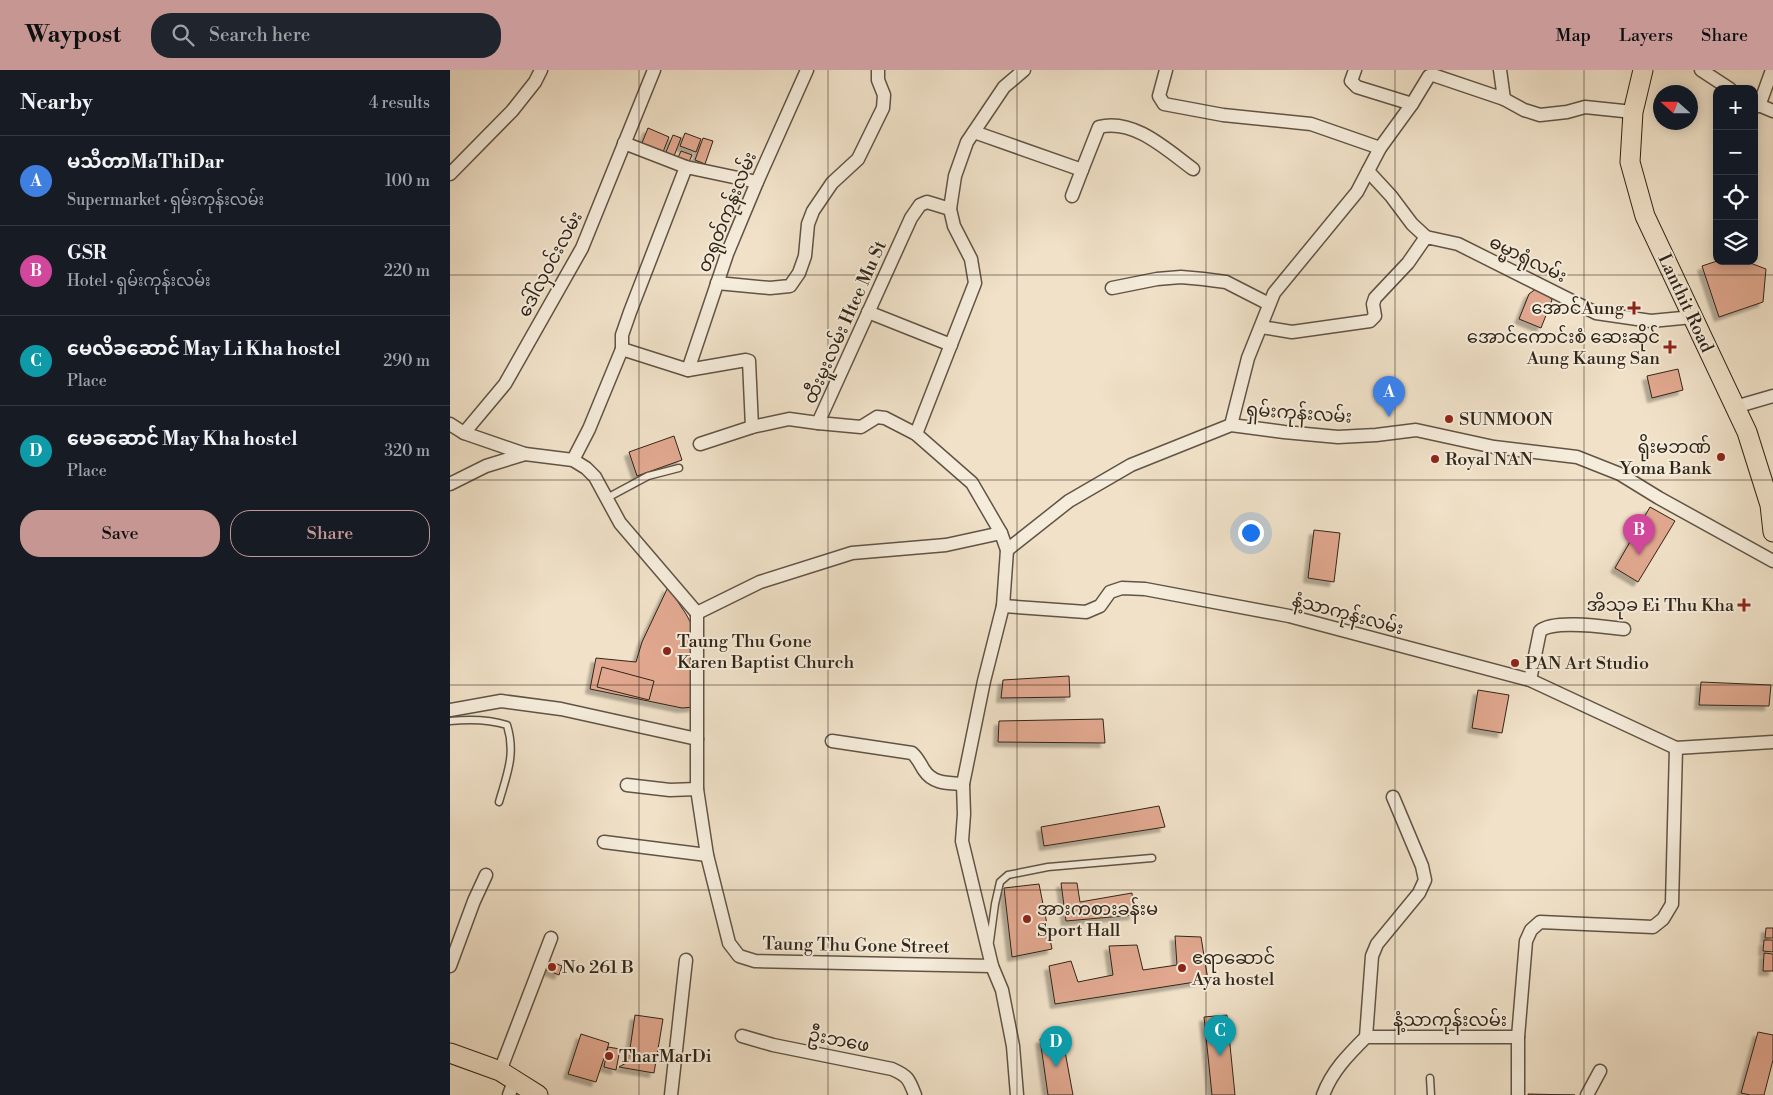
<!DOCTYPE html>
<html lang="en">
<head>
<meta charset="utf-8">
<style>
	body { margin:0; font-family:"Libre Bodoni","Noto Sans Myanmar",serif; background:#20242c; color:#f1f3f6 }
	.controls { position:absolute; right:15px; top:15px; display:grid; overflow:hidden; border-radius:10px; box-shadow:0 2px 12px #0003 }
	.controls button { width:45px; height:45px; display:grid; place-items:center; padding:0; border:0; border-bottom:1px solid #363941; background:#171b24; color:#f1f3f6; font:25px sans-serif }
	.compass { position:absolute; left:1203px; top:15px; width:45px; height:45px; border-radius:50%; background:#171b24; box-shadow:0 2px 12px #0003; rotate:291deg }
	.you { position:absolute; left:800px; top:462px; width:18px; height:18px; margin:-12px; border:4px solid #fff; border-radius:50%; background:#1a73e8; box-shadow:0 0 0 8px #1a73e833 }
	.badge { display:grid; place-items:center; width:32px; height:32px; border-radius:50%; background:#c59692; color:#fff; font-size:16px; font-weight:700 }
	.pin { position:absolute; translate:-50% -41px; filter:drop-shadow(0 1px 2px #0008) }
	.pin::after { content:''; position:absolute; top:26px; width:18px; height:15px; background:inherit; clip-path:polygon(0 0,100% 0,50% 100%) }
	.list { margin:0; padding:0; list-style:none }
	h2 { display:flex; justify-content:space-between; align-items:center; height:65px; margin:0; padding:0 20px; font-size:21px }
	h2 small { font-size:16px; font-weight:400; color:#9ea1a6 }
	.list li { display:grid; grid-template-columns:32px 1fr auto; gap:15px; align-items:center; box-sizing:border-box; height:90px; padding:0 20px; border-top:1px solid #363941 }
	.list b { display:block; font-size:19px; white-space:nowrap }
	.list p { margin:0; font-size:16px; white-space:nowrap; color:#9ea1a6 }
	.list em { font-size:16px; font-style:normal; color:#9ea1a6 }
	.actions { display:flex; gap:10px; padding:15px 20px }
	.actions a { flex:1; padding:11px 0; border:1px solid #c59692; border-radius:20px; text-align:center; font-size:18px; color:#c59692 }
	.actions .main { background:#c59692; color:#111 }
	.icon { flex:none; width:28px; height:28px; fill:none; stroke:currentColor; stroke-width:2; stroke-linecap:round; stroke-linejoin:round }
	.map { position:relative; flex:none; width:1323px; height:1025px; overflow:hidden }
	header { display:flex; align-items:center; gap:30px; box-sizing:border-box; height:70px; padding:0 25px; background:#c59692; color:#111 }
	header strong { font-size:24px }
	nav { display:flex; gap:28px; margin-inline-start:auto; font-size:18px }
	.search { width:350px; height:45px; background:#20242c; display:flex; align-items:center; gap:12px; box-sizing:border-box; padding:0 18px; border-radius:20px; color:#9ea1a6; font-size:19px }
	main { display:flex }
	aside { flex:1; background:#171b24 }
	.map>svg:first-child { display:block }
</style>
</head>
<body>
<header>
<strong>Waypost</strong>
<div class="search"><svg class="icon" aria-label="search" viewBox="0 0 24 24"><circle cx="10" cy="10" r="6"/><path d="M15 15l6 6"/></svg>Search here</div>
<nav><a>Map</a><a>Layers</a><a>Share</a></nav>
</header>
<main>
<aside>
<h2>Nearby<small>4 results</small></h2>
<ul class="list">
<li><span class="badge" style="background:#3f7fe0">A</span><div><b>မသီတာMaThiDar</b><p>Supermarket · ရှမ်းကုန်းလမ်း</p></div><em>100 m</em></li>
<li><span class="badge" style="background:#d1479c">B</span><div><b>GSR</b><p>Hotel · ရှမ်းကုန်းလမ်း</p></div><em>220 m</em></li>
<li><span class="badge" style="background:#0f9aa8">C</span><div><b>မေလိခဆောင် May Li Kha hostel</b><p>Place</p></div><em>290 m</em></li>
<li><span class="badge" style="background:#0f9aa8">D</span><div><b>မေခဆောင် May Kha hostel</b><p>Place</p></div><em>320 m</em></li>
</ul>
<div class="actions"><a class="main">Save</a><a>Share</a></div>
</aside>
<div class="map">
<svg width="1323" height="1025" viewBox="0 0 1323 1025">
	<defs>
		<filter id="shadow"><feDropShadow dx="-4.5" dy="4.5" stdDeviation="1" flood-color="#0004"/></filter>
	</defs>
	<rect width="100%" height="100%" fill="#f0e1c8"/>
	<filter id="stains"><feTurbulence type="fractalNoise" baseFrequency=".004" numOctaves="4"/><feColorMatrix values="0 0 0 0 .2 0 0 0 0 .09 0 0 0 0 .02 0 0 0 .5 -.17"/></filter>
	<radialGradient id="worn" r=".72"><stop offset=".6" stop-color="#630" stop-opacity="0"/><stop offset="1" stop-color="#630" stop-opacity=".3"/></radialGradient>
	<!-- building -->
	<g fill="#e1a88f" stroke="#302519" filter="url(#shadow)">
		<polygon points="198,58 219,67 213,82 192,73"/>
		<polygon points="235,63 251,69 246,82 230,76"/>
		<polygon points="223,65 231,68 224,86 216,82"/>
		<polygon points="253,68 263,71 255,94 245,90"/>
		<polygon points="231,81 242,85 238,94 227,90"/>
		<polygon points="1267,191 1295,191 1316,199 1313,232 1269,247 1252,196"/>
		<polygon points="1091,215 1102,230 1091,258 1069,249 1079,224"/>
		<polygon points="1228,299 1233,320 1202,328 1197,306"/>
		<polygon points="224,366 232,390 187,406 179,382"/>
		<polygon points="1200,437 1225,451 1188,512 1165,498"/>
		<polygon points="864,460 890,463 884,512 858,508"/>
		<polygon points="218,517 236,544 245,561 244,637 232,638 140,619 146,588 186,592 192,572"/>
		<polygon points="152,597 204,611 199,630 147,617"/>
		<polygon points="619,606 620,627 551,628 553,610"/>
		<polygon points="1251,612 1321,615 1319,636 1249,635"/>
		<polygon points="1028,620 1059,625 1052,663 1022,658"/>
		<polygon points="653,649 655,673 548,672 549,651"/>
		<polygon points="709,736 715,757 594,776 591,757"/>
		<polygon points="611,813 627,813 630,832 682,823 684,845 616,851"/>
		<polygon points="589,814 602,879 562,887 554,818"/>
		<polygon points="1316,858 1323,858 1323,868 1315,868"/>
		<polygon points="725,866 751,867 758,910 605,934 599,896 621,891 628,912 663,905 659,876 687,875 693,900 727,895"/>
		<polygon points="1314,870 1323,870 1323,882 1313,881"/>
		<polygon points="1314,883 1323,884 1323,901 1313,901"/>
		<polygon points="95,889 112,896 109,905 92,898"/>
		<polygon points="185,945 213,949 204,1003 169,997 178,992"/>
		<polygon points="777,945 785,1025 762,1025 754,947"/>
		<polygon points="1308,962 1323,965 1323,990 1314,1025 1300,1025 1291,1023"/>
		<polygon points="131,964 159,973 146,1012 118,1004"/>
		<polygon points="612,965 623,1025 598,1025 590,969"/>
		<polygon points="158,977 170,979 166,1000 154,997"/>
		<polygon points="1078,1024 1125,1025 1078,1025"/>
	</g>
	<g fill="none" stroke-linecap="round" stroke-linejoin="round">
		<!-- service casing -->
		<g stroke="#605445" stroke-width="9">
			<g id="service">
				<polyline points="157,428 198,406 229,398"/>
				<path d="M0,651C20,649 38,649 57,655C66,684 57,704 49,732"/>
				<polyline points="540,871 545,834 550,812 558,805 598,797 702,788"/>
				<polyline points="980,1008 981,1025"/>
			</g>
		</g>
		<!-- minor casing -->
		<g stroke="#605445" stroke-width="15">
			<g id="minor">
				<polyline points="716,0 709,26 714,34 773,45 861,54 930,78"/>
				<polyline points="905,0 901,11 907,17 962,34"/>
				<polyline points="1050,0 1054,29"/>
				<polyline points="1251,0 1280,19"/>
				<polyline points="1304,33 1323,41"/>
				<polyline points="1309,36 1322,0"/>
				<path d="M524,62L632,100L649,57C684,48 717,80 743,99"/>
				<polyline points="174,73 236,97"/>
				<polyline points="918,101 941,126 962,154 976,167"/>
				<polyline points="0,104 62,41 85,12 91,0"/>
				<polyline points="622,126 632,100"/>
				<polyline points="267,213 320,218 340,216 349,203 355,186 358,154 363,141 382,113 408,89 433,38 434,25 428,10 428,0"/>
				<polyline points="662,218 707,209 731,207 753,209 776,212 819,234"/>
				<polyline points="418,242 501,275"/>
				<polyline points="811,257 842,262 920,251 925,246 923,234 925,228 958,193 976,167 1008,174 1146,243 1201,251 1243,247"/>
				<polyline points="172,279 172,265 180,242 236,97 307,112"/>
				<polyline points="238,300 277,184 307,112 357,0"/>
				<polyline points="1285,337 1323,326"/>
				<polyline points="368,353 411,357 427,347 435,348 466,364 522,413 551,463 557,480 553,536 534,611 513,714 514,744 512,771 542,896 552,920 563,976 567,1025"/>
				<polyline points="0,354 14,363 75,384 123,390 136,398 145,407 170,453 247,543"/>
				<polyline points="781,355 798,288 824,223 907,122 930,78 962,34 979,6 983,5 1054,29 1074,40 1090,45 1117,42 1135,37 1183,42"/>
				<polyline points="14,363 55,314 132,178 204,0"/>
				<polyline points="466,364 525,213 521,189 504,156 500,139 505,106 517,72 554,17 574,0"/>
				<polyline points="250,374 302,357 339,349 368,353 461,148 470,135 477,132 500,139"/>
				<polyline points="123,390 139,359 172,279 238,300 296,290 299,291 302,357"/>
				<polyline points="0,414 36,396 75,384"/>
				<polyline points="557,480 619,431 681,395 781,355 834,362 888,367 926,365 966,360 1044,377 1127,387 1170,404 1209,428 1323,491"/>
				<polyline points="553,536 636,542 650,536 660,522 672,518 695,519 839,546 1080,610 1226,678 1323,672"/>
				<polyline points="247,543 247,719 257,785 279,873 289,886 305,891 542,896"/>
				<polyline points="247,543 310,512 402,483 496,475 551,463"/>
				<path d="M1080,610L1090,561C1104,549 1156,557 1174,559"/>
				<polyline points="0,640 51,631 111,639 247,669"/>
				<path d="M382,671L462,683C468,688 470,694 474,700C483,714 498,713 513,714"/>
				<polyline points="177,715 220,720 247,719"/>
				<polyline points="154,772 257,785"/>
				<polyline points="0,896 24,831 36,805"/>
				<path d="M292,966L323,975L442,999C458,1006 459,1009 465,1025"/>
				<polyline points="916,967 922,886 927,874 969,823 975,810 972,796 943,727"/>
				<polyline points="50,1001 101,868"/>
				<polyline points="59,1025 64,1011"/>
				<polyline points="221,1025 236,890"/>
				<path d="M873,1025C882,1001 898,985 916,967H1068"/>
				<polyline points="1068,1025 1068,967 1076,871 1081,860 1090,852 1203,857 1213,849 1222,834 1226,678"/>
				<polyline points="1137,1025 1150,1001"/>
			</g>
		</g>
		<!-- primary casing -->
		<g stroke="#302519" stroke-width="21">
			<g id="primary">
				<polyline points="1193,0 1183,42 1180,92 1195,146 1297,362 1320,435 1323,462"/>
				<polyline points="0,983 50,1001 88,1025"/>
			</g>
		</g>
		<!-- service -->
		<use href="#service" stroke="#f5ecdb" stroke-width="6"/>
		<!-- minor -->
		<use href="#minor" stroke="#f5ecdb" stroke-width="12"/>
		<!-- primary -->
		<use href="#primary" stroke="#f0e1c8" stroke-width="19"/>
	</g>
	<!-- grid -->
	<path fill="none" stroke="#302519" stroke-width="1" stroke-opacity="0.55" d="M189,0V1025M378,0V1025M567,0V1025M756,0V1025M945,0V1025M1134,0V1025M0,205H1323M0,410H1323M0,615H1323M0,820H1323"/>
	<!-- markers -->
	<g fill="#8f2418" stroke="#f5ecdb" stroke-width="2">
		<path d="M1181.5 230.5h5v5h5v5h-5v5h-5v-5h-5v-5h5z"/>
		<path d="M1217.5 269.5h5v5h5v5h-5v5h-5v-5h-5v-5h5z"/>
		<circle cx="999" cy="349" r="5"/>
		<circle cx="1271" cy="387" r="5"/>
		<circle cx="985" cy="389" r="5"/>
		<path d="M1291.5 527.5h5v5h5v5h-5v5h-5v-5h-5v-5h5z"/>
		<circle cx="217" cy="581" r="5"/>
		<circle cx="1065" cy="593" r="5"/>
		<circle cx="577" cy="849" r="5"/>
		<circle cx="102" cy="897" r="5"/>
		<circle cx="732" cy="898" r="5"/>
		<circle cx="159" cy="986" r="5"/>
	</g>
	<g text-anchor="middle" stroke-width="4" stroke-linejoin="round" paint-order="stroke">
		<!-- street labels -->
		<g font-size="18" fill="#302519" stroke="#f5ecdb">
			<text transform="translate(277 142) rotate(-68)" y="6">တရုတ်ကုန်းလမ်း</text>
			<text transform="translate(1078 189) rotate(26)" y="6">ဓမ္မာရုံလမ်း</text>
			<text transform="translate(100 194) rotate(-62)" y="6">ဒေါ်လှဝင်းလမ်း</text>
			<text transform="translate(1236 233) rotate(65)" y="6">Lanthit Road</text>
			<text transform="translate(395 252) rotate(-66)" y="6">ထီးမူးလမ်း Htee Mu St</text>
			<text transform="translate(849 343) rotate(4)" y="6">ရှမ်းကုန်းလမ်း</text>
			<text transform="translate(898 544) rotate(15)" y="6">နံ့သာကုန်းလမ်း</text>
			<text transform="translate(406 875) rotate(1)" y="6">Taung Thu Gone Street</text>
			<text x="1000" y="956">နံ့သာကုန်းလမ်း</text>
			<text transform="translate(389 970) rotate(11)" y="6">ဦးဘဖေ</text>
		</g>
		<!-- poi labels -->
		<g font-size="18" fill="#302519" stroke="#f5ecdb" text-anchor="start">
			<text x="1174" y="244" text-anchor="end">အောင်Aung</text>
			<text x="1210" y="273" text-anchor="end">အောင်ကောင်းစံ ဆေးဆိုင်<tspan x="1210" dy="21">Aung Kaung San</tspan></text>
			<text x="1009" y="355">SUNMOON</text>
			<text x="1261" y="383" text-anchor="end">ရိုးမဘဏ်<tspan x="1261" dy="21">Yoma Bank</tspan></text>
			<text x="995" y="395">Royal NAN</text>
			<text x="1284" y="541" text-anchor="end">အိသုခ Ei Thu Kha</text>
			<text x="227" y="577">Taung Thu Gone<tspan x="227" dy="21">Karen Baptist Church</tspan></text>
			<text x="1075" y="599">PAN Art Studio</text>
			<text x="587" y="845">အားကစားခန်းမ<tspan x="587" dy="21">Sport Hall</tspan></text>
			<text x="742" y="894">ဧရာဆောင်<tspan x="742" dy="21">Aya hostel</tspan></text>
			<text x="112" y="903">No 261 B</text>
			<text x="169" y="992">TharMarDi</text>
		</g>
	</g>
	<rect width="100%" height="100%" filter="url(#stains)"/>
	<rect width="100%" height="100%" fill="url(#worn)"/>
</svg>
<div class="controls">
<button>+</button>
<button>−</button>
<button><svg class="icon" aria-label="locate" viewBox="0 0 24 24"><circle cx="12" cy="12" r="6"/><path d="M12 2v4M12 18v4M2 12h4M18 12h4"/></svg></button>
<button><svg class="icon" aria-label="layers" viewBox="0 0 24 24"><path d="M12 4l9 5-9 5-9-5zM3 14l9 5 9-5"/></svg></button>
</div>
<svg class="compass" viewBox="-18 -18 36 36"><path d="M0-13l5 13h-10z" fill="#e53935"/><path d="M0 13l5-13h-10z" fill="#9ea1a6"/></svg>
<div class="you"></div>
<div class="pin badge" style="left:939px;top:347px;background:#3f7fe0">A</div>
<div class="pin badge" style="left:1189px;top:485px;background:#d1479c">B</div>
<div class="pin badge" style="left:770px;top:986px;background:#0f9aa8">C</div>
<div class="pin badge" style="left:606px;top:997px;background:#0f9aa8">D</div>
</div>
</main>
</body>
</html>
